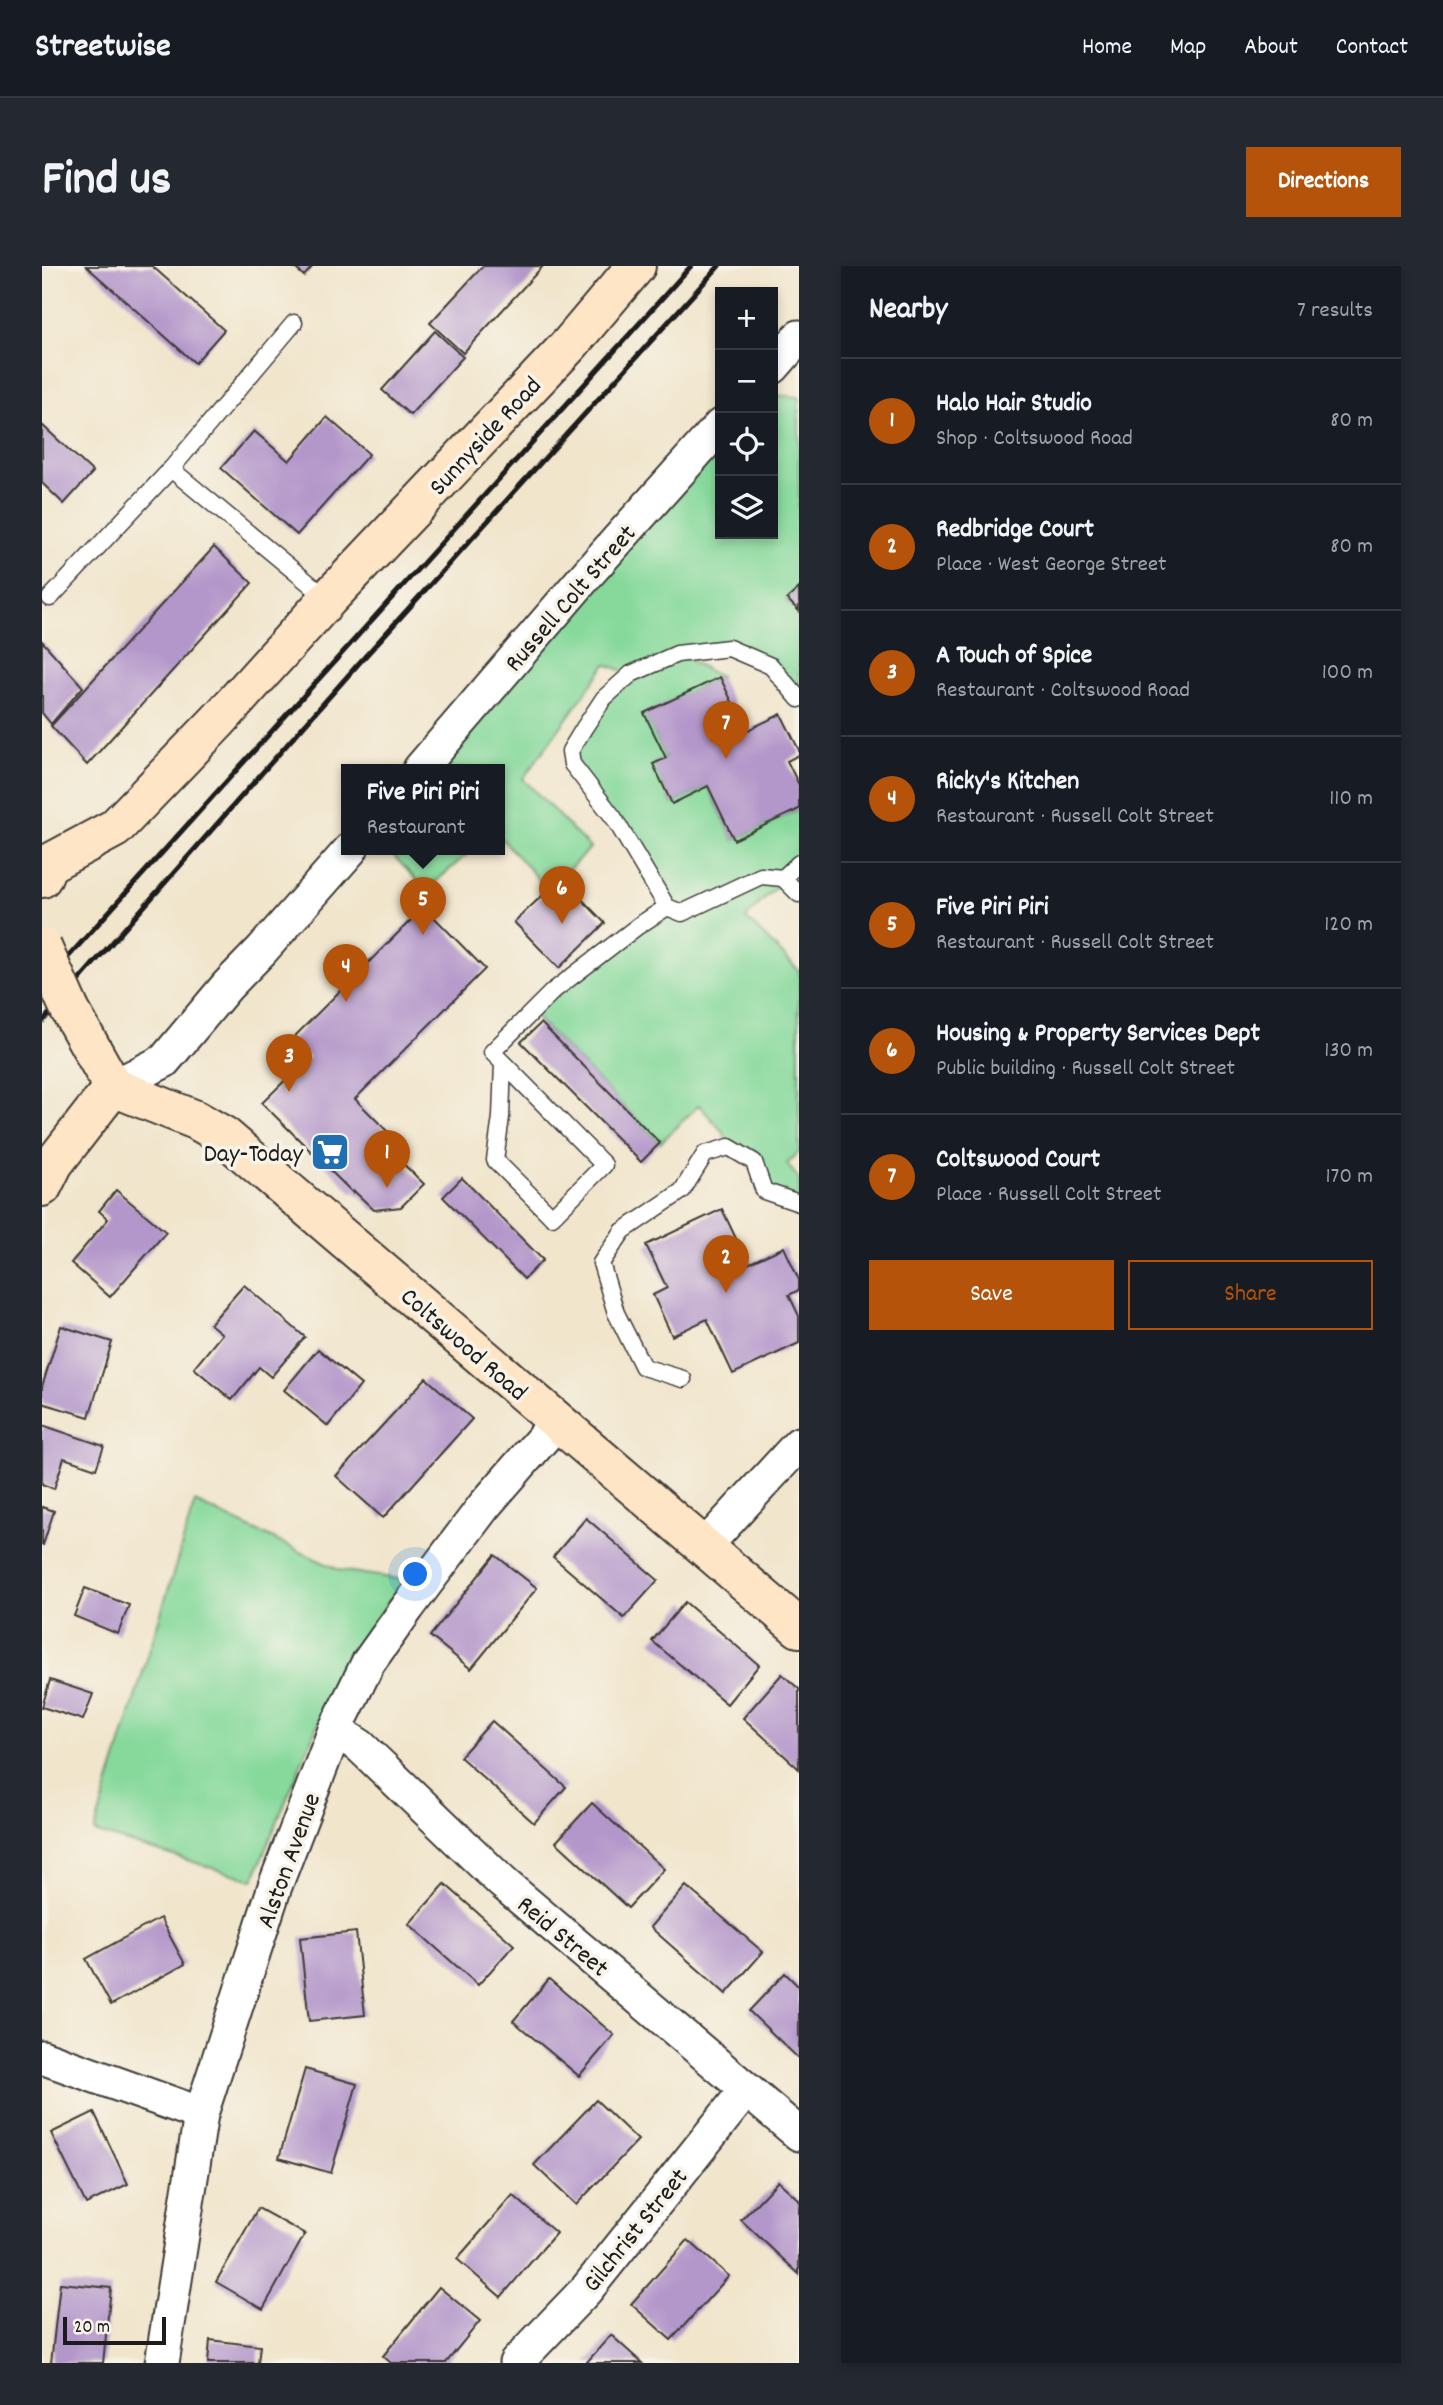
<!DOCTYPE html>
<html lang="en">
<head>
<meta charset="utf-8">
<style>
	body { margin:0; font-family:Dekko,sans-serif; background:#242831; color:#f1f3f6 }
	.controls { position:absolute; right:21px; top:21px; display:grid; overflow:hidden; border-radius:0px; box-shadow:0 4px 10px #0003 }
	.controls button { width:63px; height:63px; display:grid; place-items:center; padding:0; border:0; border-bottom:2px solid #363941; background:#171b24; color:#f1f3f6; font:35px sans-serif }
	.scale { position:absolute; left:21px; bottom:18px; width:103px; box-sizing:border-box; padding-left:7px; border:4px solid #1c1c1c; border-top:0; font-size:19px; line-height:24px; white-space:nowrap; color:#1c1c1c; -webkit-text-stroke:5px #f7f3e8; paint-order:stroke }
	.you { position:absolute; left:374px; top:1309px; width:24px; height:24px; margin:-18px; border:5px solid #fff; border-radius:50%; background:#1a73e8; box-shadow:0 0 0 10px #1a73e833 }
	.badge { display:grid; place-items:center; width:46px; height:46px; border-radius:50%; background:#b45309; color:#fff; font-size:23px; font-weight:700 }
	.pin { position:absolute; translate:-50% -58px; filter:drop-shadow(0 2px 4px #0008) }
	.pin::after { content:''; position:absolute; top:37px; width:24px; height:21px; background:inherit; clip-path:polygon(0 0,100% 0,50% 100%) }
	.popup { position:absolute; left:299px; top:498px; width:164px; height:91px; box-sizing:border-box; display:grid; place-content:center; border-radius:0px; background:#171b24; filter:drop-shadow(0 2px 5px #0005); font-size:23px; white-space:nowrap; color:#9ea1a6 }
	.popup b { font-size:26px; color:#f1f3f6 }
	.popup::after { content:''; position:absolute; left:50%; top:100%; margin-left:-14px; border:14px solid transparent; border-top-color:#171b24 }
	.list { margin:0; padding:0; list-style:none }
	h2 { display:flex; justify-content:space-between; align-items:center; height:91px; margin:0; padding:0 28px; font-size:30px }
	h2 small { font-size:23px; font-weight:400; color:#9ea1a6 }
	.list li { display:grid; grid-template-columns:46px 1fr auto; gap:21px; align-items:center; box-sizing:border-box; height:126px; padding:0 28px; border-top:2px solid #363941 }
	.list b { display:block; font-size:26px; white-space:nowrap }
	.list p { margin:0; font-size:23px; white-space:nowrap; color:#9ea1a6 }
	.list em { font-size:23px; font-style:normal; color:#9ea1a6 }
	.actions { display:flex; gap:14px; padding:21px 28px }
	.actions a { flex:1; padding:16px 0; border:2px solid #b45309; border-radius:0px; text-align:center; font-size:24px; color:#b45309 }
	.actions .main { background:#b45309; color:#fff }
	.icon { flex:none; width:38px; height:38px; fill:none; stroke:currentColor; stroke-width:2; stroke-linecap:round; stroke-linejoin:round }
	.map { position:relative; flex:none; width:757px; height:2097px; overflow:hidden; border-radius:0px }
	header { display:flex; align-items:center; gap:42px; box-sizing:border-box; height:98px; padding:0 35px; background:#171b24; border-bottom:2px solid #363941 }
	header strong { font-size:33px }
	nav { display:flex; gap:38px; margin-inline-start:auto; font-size:24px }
	.intro { display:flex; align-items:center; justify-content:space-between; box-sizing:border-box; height:168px; padding:0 42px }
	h1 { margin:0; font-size:49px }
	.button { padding:18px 32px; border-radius:0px; background:#b45309; color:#fff; font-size:24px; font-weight:700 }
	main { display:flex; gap:42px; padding:0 42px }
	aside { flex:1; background:#171b24; border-radius:0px; box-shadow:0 4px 10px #0003 }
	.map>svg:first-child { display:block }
</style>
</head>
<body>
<header>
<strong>Streetwise</strong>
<nav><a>Home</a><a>Map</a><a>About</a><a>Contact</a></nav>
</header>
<div class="intro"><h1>Find us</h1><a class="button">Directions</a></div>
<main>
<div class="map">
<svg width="757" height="2097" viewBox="0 0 757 2097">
	<rect width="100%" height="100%" fill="#f7f3e8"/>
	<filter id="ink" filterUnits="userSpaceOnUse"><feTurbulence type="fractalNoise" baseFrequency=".0143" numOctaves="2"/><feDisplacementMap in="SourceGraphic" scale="14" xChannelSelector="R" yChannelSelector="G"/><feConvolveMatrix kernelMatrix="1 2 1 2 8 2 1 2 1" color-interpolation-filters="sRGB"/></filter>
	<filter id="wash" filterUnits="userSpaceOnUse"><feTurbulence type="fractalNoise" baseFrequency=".00686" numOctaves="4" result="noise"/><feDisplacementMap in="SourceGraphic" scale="28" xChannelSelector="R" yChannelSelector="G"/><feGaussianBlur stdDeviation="1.57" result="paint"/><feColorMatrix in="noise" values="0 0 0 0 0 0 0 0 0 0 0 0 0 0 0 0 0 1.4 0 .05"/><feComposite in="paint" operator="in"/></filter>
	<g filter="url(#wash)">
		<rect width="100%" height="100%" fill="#f1e5cc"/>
		<!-- green -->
		<g fill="#86d99b" stroke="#517a5c" stroke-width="2">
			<polygon points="731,129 757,131 757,322 744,334 757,347 757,433 729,400 687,382 636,388 678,411 603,448 624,492 612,498 630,538 666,520 692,574 757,543 757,597 704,652 757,705 757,886 745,898 757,913 757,937 722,925 712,896 687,881 682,867 657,839 618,877 489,747 625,641 528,485 588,408 564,398 481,513 548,582 506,624 458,571 458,503 378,503 678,160 678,268 731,268"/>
			<polygon points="345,583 431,583 384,624"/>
			<polygon points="153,1236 297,1304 362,1314 310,1387 277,1455 211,1614 52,1566"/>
		</g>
		<g id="blocks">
			<!-- building -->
			<g fill="#b497ca">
				<polygon points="44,0 110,0 182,64 153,97"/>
				<polygon points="251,0 271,0 262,10"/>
				<polygon points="441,0 501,0 421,87 388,57"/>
				<polygon points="393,65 421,91 368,149 340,124"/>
				<polygon points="285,151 327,188 255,269 179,202 212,165 247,195"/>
				<polygon points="0,159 51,206 22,238 0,217"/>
				<polygon points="172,281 210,317 45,499 9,460"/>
				<polygon points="757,322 757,345 745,333"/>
				<polygon points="0,375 41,421 9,458 0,447"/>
				<polygon points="678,411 704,465 739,448 757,484 757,489 745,495 757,519 757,543 692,574 666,520 630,538 611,498 624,492 602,447"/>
				<polygon points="519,612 563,657 517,702 472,656"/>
				<polygon points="382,641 443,703 313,833 359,879 350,887 382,918 359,941 332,944 312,925 311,927 220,837 267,791 249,774"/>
				<polygon points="499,757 618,877 599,896 479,776"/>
				<polygon points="420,912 501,994 482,1013 401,931"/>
				<polygon points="74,924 124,966 68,1031 29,997 66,953 57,945"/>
				<polygon points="680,943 706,998 742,981 757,1014 757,1024 747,1029 757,1050 757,1077 691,1108 665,1053 630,1070 611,1029 625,1022 604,979"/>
				<polygon points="202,1019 263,1071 229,1111 217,1101 190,1134 152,1102 180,1068 168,1058"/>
				<polygon points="19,1060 70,1076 47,1151 0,1137 0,1121"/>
				<polygon points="276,1083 319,1119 286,1160 242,1124"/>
				<polygon points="384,1112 430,1153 341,1252 294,1210"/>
				<polygon points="0,1159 62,1180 54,1203 22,1192 12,1223 0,1218"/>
				<polygon points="0,1241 12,1245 1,1279 0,1279"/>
				<polygon points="544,1252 616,1314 582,1352 511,1291"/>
				<polygon points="453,1289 495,1322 429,1403 388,1370"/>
				<polygon points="43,1322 87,1339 76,1368 32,1350"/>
				<polygon points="643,1336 717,1399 685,1438 610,1375"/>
				<polygon points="740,1408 757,1423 757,1503 701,1452"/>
				<polygon points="8,1414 51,1428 41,1454 0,1441"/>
				<polygon points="450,1455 524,1521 492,1557 418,1491"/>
				<polygon points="550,1537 622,1603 586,1642 514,1576"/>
				<polygon points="403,1618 472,1679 436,1719 367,1658"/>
				<polygon points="644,1620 721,1686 684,1728 608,1661"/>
				<polygon points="118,1652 143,1698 69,1739 44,1693"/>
				<polygon points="314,1666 323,1749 267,1755 258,1672"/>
				<polygon points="743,1707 757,1721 757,1793 707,1745"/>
				<polygon points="507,1713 572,1769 537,1810 471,1755"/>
				<polygon points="263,1803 315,1818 289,1907 237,1892"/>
				<polygon points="554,1834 596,1874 534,1939 492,1899"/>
				<polygon points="52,1846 86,1918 44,1938 9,1867"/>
				<polygon points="736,1915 757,1934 757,2008 699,1954"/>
				<polygon points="471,1929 514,1967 459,2031 415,1993"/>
				<polygon points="216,1942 263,1968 221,2043 174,2016"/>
				<polygon points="646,1974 687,2010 629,2074 589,2038"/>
				<polygon points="18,2017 69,2022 61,2097 9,2097"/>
				<polygon points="397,2021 438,2055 404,2097 349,2097 341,2090"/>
				<polygon points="569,2069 600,2097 544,2097"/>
				<polygon points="168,2074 218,2080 216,2097 166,2097"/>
			</g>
		</g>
	</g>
	<g filter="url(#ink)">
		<use href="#blocks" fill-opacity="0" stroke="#3c3a36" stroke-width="2"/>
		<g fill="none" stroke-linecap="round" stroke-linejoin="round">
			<!-- service casing -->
			<g stroke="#3c3a36" stroke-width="19">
				<g id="service">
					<polyline points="129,203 252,57"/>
					<polyline points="8,332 129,203 286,333"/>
					<polyline points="757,433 729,400 687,382 635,388 589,408 562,432 542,462 528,485 530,498 572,552 625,641 640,647 719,610 741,612 757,628"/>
					<polyline points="741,612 757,597"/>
					<polyline points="461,797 459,851 453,894 510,951 562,899 461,797 450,786 511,725 596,660 625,641"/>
					<polyline points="641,1113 601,1101 574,1047 559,997 581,965 640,925 663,888 687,881 712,896 722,925 757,937"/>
				</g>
			</g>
			<!-- minor casing -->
			<g stroke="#3c3a36" stroke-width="37">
				<g id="minor">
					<polyline points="731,101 757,71"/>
					<polyline points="378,503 548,305 678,160"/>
					<polyline points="71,821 122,795 185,720 220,684 309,583"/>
					<polyline points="661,1282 757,1178"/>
					<polyline points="293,1464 318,1480 461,1617 757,1868"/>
					<polyline points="0,1791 159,1848"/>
					<polyline points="120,2097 159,1848 233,1620 293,1464 326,1397 366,1341 442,1240 515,1156"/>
					<polyline points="474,2097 544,2024 704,1824"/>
				</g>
			</g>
			<!-- secondary casing -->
			<g stroke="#3c3a36" stroke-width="42">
				<g id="secondary">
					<polyline points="0,612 6,598 73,562 176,455 286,333 528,78 594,0"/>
					<polyline points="28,744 71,821"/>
					<polyline points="71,821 154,854 182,870 757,1362"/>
					<polyline points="0,921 12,897 71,821"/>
				</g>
			</g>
			<!-- service -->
			<use href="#service" stroke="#fff" stroke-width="16"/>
			<!-- minor -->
			<use href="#minor" stroke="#fff" stroke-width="33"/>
			<!-- secondary -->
			<use href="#secondary" stroke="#fee5c5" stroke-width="38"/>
			<!-- rail -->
			<g stroke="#1c1c1c" stroke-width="5">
				<polyline points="0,720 649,0"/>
				<polyline points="0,756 318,396 677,0"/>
			</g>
			<!-- secondary-bridge casing -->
			<g stroke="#3c3a36" stroke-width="42" stroke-linecap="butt">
				<polyline id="secondary-bridge" points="0,681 28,744"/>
			</g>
			<!-- secondary-bridge -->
			<use href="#secondary-bridge" stroke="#fee5c5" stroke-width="38"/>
		</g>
	</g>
	<!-- icons -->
	<defs>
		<g id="supermarket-square" transform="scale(2.0125)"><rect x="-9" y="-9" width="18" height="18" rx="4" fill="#1f6fb2" stroke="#f7f3e8"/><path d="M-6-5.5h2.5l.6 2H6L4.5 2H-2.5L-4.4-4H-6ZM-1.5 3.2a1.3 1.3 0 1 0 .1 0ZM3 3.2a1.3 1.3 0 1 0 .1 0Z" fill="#fff"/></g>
	</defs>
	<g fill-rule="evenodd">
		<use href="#supermarket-square" x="288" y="886"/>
	</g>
	<g text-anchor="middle" stroke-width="7" stroke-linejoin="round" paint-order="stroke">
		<!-- street labels -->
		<g font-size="26" fill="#1c1c1c" stroke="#f7f3e8">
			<text transform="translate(442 169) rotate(-47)" y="9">Sunnyside Road</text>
			<text transform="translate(527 331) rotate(-49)" y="9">Russell Colt Street</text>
			<text transform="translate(423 1077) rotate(41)" y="9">Coltswood Road</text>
			<text transform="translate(245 1594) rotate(-70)" y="9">Alston Avenue</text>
			<text transform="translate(522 1669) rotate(40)" y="9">Reid Street</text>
			<text transform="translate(592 1963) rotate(-51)" y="9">Gilchrist Street</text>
		</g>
		<!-- poi labels -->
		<g font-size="26" fill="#1c1c1c" stroke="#f7f3e8" text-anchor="end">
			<text x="261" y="895">Day-Today</text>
		</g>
	</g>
</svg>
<div class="controls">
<button>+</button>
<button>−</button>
<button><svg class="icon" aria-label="locate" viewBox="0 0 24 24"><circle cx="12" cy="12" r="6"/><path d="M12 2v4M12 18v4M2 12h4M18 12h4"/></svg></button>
<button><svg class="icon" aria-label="layers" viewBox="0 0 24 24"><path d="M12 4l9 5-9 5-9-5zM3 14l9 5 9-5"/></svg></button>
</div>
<div class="scale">20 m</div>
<div class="you"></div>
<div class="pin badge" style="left:345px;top:922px">1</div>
<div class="pin badge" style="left:684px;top:1027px">2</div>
<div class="pin badge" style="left:247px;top:826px">3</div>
<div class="pin badge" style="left:304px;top:736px">4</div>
<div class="pin badge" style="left:381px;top:669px">5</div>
<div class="popup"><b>Five Piri Piri</b>Restaurant</div>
<div class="pin badge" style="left:520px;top:658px">6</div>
<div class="pin badge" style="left:684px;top:493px">7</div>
</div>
<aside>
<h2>Nearby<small>7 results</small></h2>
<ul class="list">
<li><span class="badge">1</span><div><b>Halo Hair Studio</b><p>Shop · Coltswood Road</p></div><em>80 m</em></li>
<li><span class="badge">2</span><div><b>Redbridge Court</b><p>Place · West George Street</p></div><em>80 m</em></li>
<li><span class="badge">3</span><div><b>A Touch of Spice</b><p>Restaurant · Coltswood Road</p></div><em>100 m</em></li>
<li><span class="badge">4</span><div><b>Ricky's Kitchen</b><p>Restaurant · Russell Colt Street</p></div><em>110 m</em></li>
<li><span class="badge">5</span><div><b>Five Piri Piri</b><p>Restaurant · Russell Colt Street</p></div><em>120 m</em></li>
<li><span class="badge">6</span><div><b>Housing &amp; Property Services Dept</b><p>Public building · Russell Colt Street</p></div><em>130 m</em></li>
<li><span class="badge">7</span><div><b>Coltswood Court</b><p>Place · Russell Colt Street</p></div><em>170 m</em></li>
</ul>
<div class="actions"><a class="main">Save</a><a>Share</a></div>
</aside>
</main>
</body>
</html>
